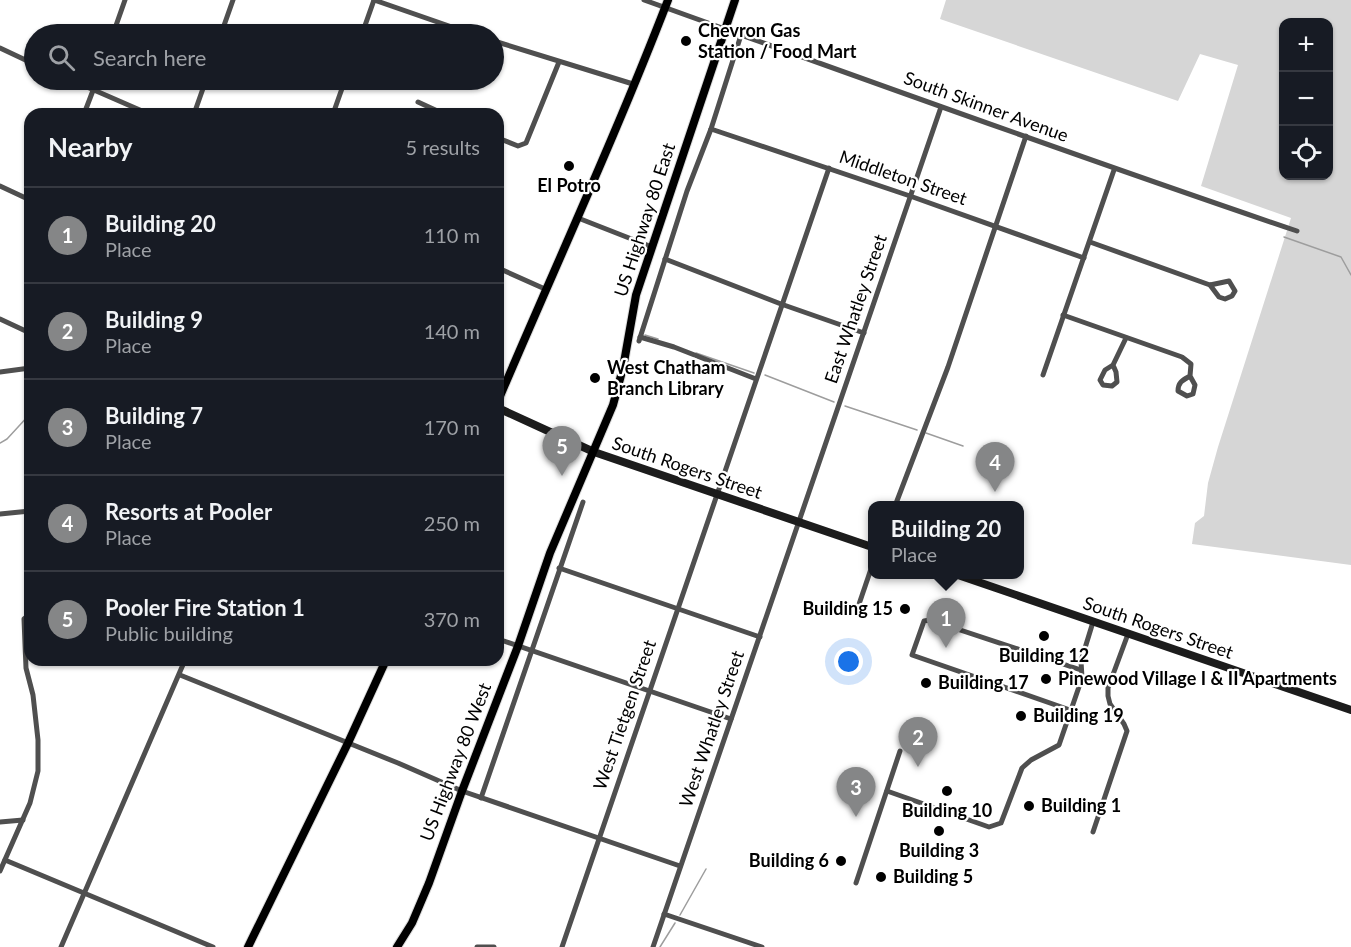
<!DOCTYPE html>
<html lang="en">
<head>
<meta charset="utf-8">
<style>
	body { margin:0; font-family:Lato,sans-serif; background:#242831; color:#f1f3f6 }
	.controls { position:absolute; right:18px; top:18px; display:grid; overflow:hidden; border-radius:12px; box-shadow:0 2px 4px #0004 }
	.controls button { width:54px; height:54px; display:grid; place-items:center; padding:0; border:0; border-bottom:2px solid #363941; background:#171b24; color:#f1f3f6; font:30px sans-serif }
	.you { position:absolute; left:849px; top:662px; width:21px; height:21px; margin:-15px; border:4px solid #fff; border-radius:50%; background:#1a73e8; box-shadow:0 0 0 9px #1a73e833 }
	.badge { display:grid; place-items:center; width:39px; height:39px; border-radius:50%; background:#858687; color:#fff; font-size:20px; font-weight:700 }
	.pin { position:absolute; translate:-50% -50px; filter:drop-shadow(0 2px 3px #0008) }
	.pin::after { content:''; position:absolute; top:32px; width:21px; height:18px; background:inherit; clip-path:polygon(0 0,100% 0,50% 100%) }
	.popup { position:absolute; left:868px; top:501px; width:156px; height:78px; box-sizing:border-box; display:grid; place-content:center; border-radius:12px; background:#171b24; filter:drop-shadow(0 2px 4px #0005); font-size:20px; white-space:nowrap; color:#9ea1a6 }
	.popup b { font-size:22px; color:#f1f3f6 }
	.popup::after { content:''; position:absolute; left:50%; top:100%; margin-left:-12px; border:12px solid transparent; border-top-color:#171b24 }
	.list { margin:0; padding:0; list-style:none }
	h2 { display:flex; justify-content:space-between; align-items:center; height:78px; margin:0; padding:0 24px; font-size:26px }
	h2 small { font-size:20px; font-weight:400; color:#9ea1a6 }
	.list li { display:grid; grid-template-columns:39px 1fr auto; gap:18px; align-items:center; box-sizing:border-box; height:96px; padding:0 24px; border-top:2px solid #363941 }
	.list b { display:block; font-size:22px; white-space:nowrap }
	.list p { margin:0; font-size:20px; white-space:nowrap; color:#9ea1a6 }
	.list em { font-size:20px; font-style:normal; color:#9ea1a6 }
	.icon { flex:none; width:33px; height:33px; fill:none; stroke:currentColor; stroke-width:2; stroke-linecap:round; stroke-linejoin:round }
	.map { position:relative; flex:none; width:1351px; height:947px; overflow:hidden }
	.search { position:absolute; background:#171b24; box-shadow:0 2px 4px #0004; left:24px; top:24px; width:480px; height:66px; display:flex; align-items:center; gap:15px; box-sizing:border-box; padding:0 21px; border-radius:33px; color:#9ea1a6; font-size:22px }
	.panel { position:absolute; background:#171b24; box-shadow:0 2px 4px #0004; left:24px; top:108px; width:480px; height:558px; border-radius:18px }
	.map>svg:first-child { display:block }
</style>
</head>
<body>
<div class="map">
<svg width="1351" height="947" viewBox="0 0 1351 947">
	<rect width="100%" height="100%" fill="#fff"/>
	<!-- green -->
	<path fill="#d6d6d6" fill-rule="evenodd" d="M946,0H1351V565L1192,544L1195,523L1204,516L1208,483L1218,447L1291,218L1201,186L1238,65L1200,54L1178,101L940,19ZM1284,22H1328V176H1284Z"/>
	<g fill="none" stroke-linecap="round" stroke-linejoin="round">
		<!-- stream -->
		<g stroke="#9d9d9d" stroke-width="1.5">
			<polyline points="1284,237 1341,257 1351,275"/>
			<polyline points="645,335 658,339"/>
			<polyline points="696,353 754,373"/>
			<polyline points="765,375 834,402"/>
			<polyline points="845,406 917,430"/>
			<polyline points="926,433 963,446"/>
			<polyline points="0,443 7,439 30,414"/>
			<polyline points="680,915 706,869"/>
			<polyline points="660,947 675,923"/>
		</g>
		<!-- primary casing -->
		<g stroke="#dbdbdb" stroke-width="10">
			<g id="primary">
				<path d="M498,401C555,267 616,135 668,0"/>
				<polyline points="248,947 348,743 386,660"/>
				<polyline points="397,947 412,923 429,883 462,791 518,646 550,553 613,405 623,368 636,295 735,0"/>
			</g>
		</g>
		<!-- street -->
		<g stroke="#4f4f4f" stroke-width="5">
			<polyline points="374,0 472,34"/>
			<path d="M644,0C861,78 1078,157 1297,231"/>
			<polyline points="113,34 125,0"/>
			<polyline points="221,34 233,0"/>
			<polyline points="362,34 374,0"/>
			<polyline points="494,41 633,84"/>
			<polyline points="0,48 34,64"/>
			<polyline points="71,80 149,114"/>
			<polyline points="418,102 444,114"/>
			<polyline points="84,114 97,80"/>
			<polyline points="194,114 206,80"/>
			<polyline points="333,114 345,80"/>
			<polyline points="711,129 910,196 1084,258"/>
			<polyline points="498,138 518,146 526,143 559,62"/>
			<polyline points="0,186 30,200"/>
			<polyline points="578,218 652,247"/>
			<polyline points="1090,242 1210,285 1229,281 1235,291 1232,296 1225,299 1219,297 1210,285"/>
			<polyline points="665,259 781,304 864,333"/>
			<polyline points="498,268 545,289"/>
			<path d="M1063,315L1182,357L1191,364L1190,376C1183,380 1178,382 1178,391L1187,396L1193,394L1195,385L1190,376"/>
			<polyline points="0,319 30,333"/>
			<polyline points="640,337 674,347 756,379"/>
			<polyline points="639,341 687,191 711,129 741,35"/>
			<polyline points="1113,365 1116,372 1117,382 1112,386 1103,385 1100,380 1105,370 1113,365 1126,338"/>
			<polyline points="0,372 30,368"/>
			<polyline points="1043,375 1114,170"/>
			<polyline points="895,506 948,367 1026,136"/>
			<polyline points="0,514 30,511"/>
			<polyline points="559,568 760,637"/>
			<polyline points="856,613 872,566"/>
			<polyline points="498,639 731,719"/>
			<polyline points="180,675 398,763 462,791 680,866"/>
			<polyline points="1070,710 912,655 924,621 930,620 1081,670"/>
			<polyline points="887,791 989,827 1001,823 1022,768 1031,760 1059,745 1082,678 1081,661 1093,622"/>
			<polyline points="481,798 583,502"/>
			<polyline points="0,822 23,820"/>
			<polyline points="1093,832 1127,731 1124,724 1110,704 1108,696 1108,688 1128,634"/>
			<polyline points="5,860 213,947"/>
			<polyline points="0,871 30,803 38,771 38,740 33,695 26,668 24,619 30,614"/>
			<polyline points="856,883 900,751"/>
			<polyline points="664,914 762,947"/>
			<polyline points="61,947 185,660"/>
			<polyline points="477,947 494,947"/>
			<polyline points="562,947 829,168"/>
			<polyline points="653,947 941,107"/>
		</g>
		<!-- secondary -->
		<g stroke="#1c1c1c" stroke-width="8">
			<polyline points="498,408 594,452 872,547"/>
			<polyline points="955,574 1351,710"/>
		</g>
		<!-- primary -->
		<use href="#primary" stroke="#000" stroke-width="8"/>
	</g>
	<!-- markers -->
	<g fill="#000" stroke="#fff" stroke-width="2">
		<circle cx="686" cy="41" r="6"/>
		<circle cx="569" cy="166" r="6"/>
		<circle cx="595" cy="378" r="6"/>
		<circle cx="905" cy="609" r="6"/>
		<circle cx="1044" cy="636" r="6"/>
		<circle cx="1046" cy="679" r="6"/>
		<circle cx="926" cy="683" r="6"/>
		<circle cx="1021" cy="716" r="6"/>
		<circle cx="947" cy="791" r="6"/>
		<circle cx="1029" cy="806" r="6"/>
		<circle cx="939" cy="831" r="6"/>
		<circle cx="841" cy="861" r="6"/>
		<circle cx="881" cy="877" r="6"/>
	</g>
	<g text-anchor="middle" stroke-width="4.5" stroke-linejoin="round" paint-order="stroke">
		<!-- poi labels -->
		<g font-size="18" font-weight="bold" fill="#000" stroke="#fff" text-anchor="start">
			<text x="698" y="37">Chevron Gas<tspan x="698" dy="21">Station / Food Mart</tspan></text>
			<text x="569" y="192" text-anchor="middle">El Potro</text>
			<text x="607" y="374">West Chatham<tspan x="607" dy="21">Branch Library</tspan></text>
			<text x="893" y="615" text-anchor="end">Building 15</text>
			<text x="1044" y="662" text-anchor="middle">Building 12</text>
			<text x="1058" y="685">Pinewood Village I &amp; II Apartments</text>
			<text x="938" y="689">Building 17</text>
			<text x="1033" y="722">Building 19</text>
			<text x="1041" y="812">Building 1</text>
			<text x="947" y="817" text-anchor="middle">Building 10</text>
			<text x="939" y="857" text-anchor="middle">Building 3</text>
			<text x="829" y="867" text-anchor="end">Building 6</text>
			<text x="893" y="883">Building 5</text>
		</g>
		<!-- street labels -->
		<g font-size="18" fill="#000" stroke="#fff">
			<text transform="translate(986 107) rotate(20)" y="6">South Skinner Avenue</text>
			<text transform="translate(903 178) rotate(19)" y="6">Middleton Street</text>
			<text transform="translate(645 220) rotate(-72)" y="6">US Highway 80 East</text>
			<text transform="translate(856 309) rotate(-71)" y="6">East Whatley Street</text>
			<text transform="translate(687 468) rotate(19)" y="6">South Rogers Street</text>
			<text transform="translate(1158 628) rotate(19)" y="6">South Rogers Street</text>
			<text transform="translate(625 715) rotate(-71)" y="6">West Tietgen Street</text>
			<text transform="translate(712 729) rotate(-71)" y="6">West Whatley Street</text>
			<text transform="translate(456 762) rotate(-69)" y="6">US Highway 80 West</text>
		</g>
	</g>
</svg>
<div class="controls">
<button>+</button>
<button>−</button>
<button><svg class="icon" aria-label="locate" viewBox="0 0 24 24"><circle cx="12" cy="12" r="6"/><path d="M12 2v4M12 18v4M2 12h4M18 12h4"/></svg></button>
</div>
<div class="you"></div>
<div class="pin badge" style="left:946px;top:648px">1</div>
<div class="popup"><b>Building 20</b>Place</div>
<div class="pin badge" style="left:918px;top:767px">2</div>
<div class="pin badge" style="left:856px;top:817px">3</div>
<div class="pin badge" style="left:995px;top:492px">4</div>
<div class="pin badge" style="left:562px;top:476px">5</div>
<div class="search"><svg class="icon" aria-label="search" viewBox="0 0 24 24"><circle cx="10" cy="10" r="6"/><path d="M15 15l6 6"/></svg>Search here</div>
<section class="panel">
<h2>Nearby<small>5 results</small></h2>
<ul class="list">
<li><span class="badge">1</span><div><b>Building 20</b><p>Place</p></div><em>110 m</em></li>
<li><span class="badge">2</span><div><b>Building 9</b><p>Place</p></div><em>140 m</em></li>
<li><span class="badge">3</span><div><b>Building 7</b><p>Place</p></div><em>170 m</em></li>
<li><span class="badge">4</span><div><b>Resorts at Pooler</b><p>Place</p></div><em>250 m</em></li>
<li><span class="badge">5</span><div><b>Pooler Fire Station 1</b><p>Public building</p></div><em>370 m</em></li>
</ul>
</section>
</div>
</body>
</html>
